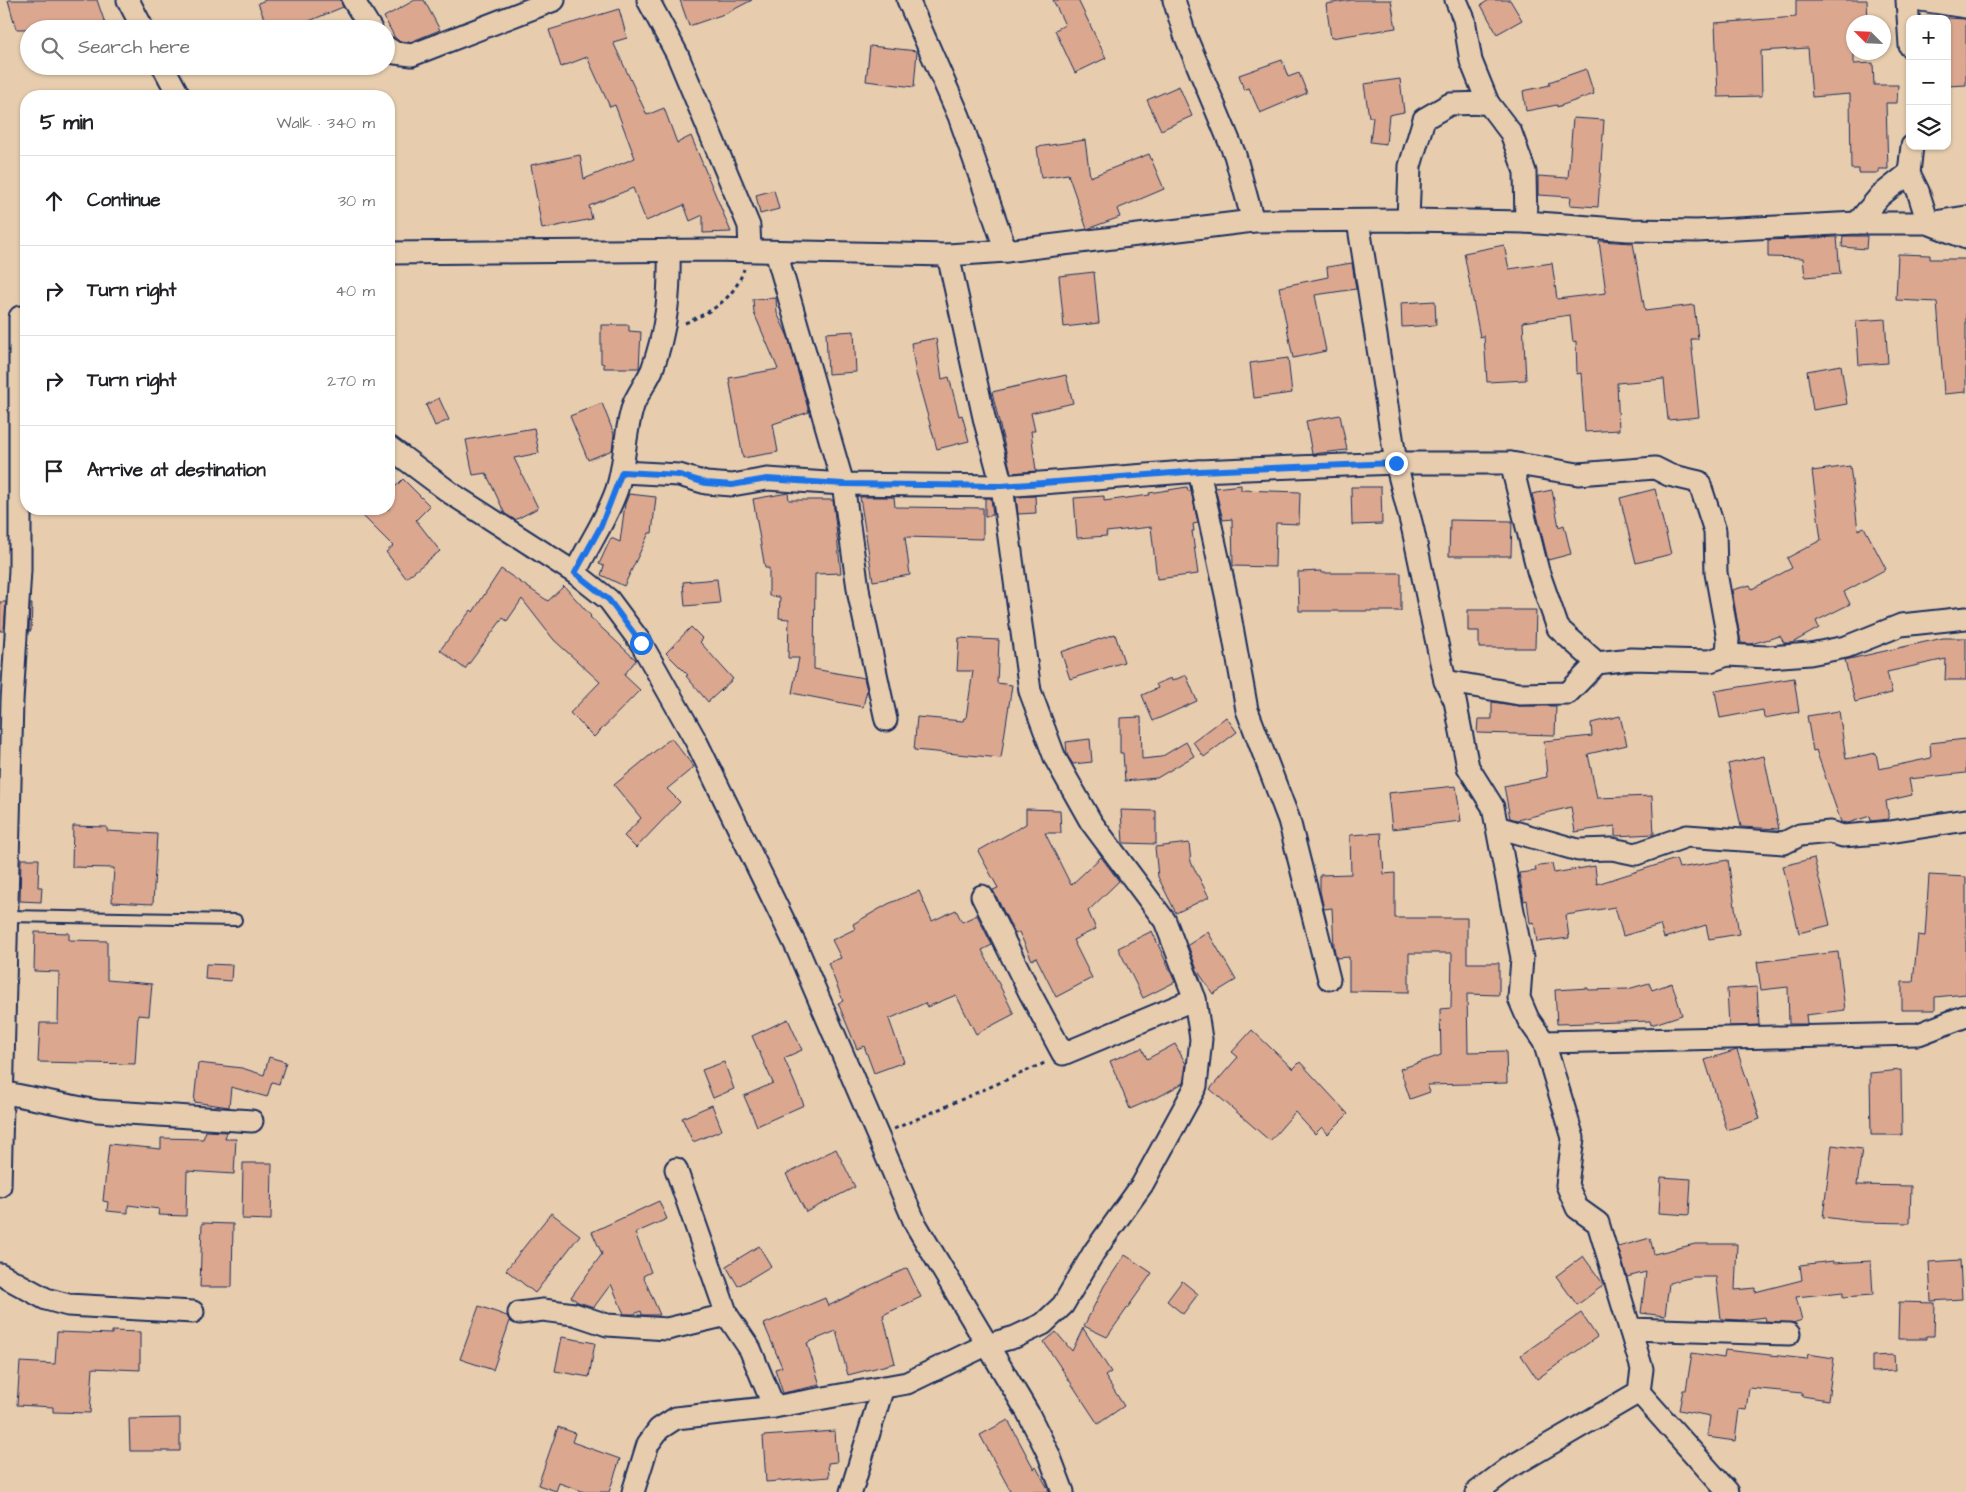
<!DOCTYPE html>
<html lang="en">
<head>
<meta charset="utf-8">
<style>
	body { margin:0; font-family:"Architects Daughter",sans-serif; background:#f2f2f2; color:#202124 }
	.controls { position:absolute; right:15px; top:15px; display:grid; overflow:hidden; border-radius:10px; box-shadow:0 1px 4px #0004 }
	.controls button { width:45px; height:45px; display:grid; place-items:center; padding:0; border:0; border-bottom:1px solid #e0e0e0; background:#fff; color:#202124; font:25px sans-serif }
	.compass { position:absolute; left:1846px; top:15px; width:45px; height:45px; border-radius:50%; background:#fff; box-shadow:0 1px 4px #0004; rotate:294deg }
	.stop { position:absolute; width:15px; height:15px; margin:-11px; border:4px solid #1a73e8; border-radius:50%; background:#fff }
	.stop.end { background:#1a73e8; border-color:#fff; box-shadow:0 1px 5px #0008 }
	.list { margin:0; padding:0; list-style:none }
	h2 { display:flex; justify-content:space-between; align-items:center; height:65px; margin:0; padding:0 20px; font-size:21px }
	h2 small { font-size:16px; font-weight:400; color:#757577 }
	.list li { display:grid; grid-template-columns:32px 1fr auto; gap:15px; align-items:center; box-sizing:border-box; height:90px; padding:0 20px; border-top:1px solid #e0e0e0 }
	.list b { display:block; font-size:19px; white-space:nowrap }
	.list em { font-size:16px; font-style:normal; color:#757577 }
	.icon { flex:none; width:28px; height:28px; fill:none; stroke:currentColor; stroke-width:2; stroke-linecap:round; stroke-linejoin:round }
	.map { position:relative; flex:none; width:1966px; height:1492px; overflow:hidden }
	.search { position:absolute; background:#fff; box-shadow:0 1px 4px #0004; left:20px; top:20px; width:375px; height:55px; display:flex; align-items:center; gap:12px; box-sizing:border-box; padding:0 18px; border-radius:28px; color:#757577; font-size:19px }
	.panel { position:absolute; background:#fff; box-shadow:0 1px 4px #0004; left:20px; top:90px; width:375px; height:425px; border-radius:20px }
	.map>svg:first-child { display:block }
</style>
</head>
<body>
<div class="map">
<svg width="1966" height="1492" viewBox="0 0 1966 1492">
	<rect width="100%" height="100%" fill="#e7cdae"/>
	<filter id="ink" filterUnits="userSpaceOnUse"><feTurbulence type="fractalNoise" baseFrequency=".02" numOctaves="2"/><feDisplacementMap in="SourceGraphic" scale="10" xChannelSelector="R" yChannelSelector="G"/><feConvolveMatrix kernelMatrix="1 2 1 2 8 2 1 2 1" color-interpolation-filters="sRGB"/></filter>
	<g filter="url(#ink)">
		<!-- building -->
		<g fill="#dba78f" stroke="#1b2f5e">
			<polygon points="8,0 97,0 107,29 16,29"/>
			<polygon points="266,0 341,0 343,7 290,29 268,29 258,3"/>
			<polygon points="415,0 424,0 440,30 410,42 399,41 395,38 384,17"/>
			<polygon points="680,0 752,0 727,13 689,26"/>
			<polygon points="1053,0 1078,0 1106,58 1075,73 1055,30 1065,25"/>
			<polygon points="1352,0 1391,0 1396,28 1331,38 1326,4"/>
			<polygon points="1489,0 1510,0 1522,20 1497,34 1481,5"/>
			<polygon points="1796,0 1867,0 1868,22 1854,22 1854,64 1873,63 1874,85 1898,85 1897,103 1886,103 1888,169 1879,169 1879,173 1859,173 1859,169 1851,169 1850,94 1812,97 1808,48 1761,51 1762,96 1718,97 1715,23 1796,17"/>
			<polygon points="619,9 627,38 613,42 647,115 664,108 677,143 691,136 731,232 703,233 703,215 690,221 684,205 646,221 633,188 589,206 592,219 542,229 531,165 580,155 584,179 635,158 615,105 610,107 587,57 561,67 549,30"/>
			<polygon points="1947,18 1966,19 1966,85 1947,86"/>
			<polygon points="870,46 917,51 914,87 866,81"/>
			<polygon points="1282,60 1288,77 1299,73 1307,93 1260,113 1249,88 1244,90 1239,75"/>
			<polygon points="1586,69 1594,94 1557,107 1557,105 1526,111 1523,91 1550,85 1549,82"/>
			<polygon points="1400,79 1404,112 1389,115 1386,144 1370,142 1373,117 1369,117 1364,84"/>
			<polygon points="1179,86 1192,116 1161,130 1147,100"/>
			<polygon points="1573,118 1604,120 1598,207 1570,205 1571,197 1538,195 1538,176 1568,178"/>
			<polygon points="1085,140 1090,177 1149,154 1164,189 1117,209 1120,217 1087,229 1068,174 1041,178 1037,147"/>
			<polygon points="774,190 779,209 760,214 756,195"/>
			<polygon points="1843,236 1867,236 1866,249 1842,247"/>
			<polygon points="1837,237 1840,274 1805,277 1803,258 1768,257 1768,240"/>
			<polygon points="1599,241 1633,243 1645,311 1694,305 1698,339 1691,339 1699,417 1668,420 1664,379 1617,383 1619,430 1585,432 1581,373 1577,374 1576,341 1573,342 1570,315 1523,322 1526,380 1487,382 1484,336 1480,337 1464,253 1504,245 1509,269 1552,263 1557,299 1606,293"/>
			<polygon points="1898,254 1930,255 1930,259 1966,259 1966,392 1944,394 1937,302 1896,300"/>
			<polygon points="1352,263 1356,289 1315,295 1326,351 1293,358 1279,287 1328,277 1327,267"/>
			<polygon points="1094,272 1099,323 1064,327 1059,276"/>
			<polygon points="776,298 777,313 788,337 809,412 773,424 778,452 743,458 729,378 778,369 754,313 753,299"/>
			<polygon points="1435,301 1436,325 1402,327 1401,303"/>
			<polygon points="1885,319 1888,363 1859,365 1856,321"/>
			<polygon points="601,325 629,325 629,331 641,332 639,368 604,368 604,364 601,363"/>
			<polygon points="854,331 856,372 828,374 826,333"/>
			<polygon points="936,338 942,379 949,377 959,416 962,415 969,441 937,449 916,374 911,343"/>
			<polygon points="1288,358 1292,393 1254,398 1250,363"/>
			<polygon points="1841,365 1847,404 1813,410 1807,371"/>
			<polygon points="1066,375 1073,403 1031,413 1035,431 1031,431 1036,471 1011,473 992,392"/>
			<polygon points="439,398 449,420 435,426 426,405"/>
			<polygon points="602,403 614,434 612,450 588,460 570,416"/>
			<polygon points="1340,415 1347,450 1312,454 1306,421"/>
			<polygon points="534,428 539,453 514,458 538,508 515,520 505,514 486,473 473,475 466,440"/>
			<polygon points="1850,466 1858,530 1864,527 1886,569 1844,592 1850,604 1816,621 1819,628 1792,643 1784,643 1780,636 1751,644 1741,643 1732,590 1750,585 1752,589 1792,568 1787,558 1821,540 1812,471"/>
			<polygon points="403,479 430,506 416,520 440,551 406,578 386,552 393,546 356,509 389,509 389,493"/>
			<polygon points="1241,485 1241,490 1300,492 1299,524 1276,523 1275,567 1233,566 1232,519 1223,520 1215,488"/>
			<polygon points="1187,487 1188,491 1191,491 1198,523 1193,524 1194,531 1192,531 1198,574 1157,579 1151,527 1106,532 1107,536 1077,538 1074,498 1104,496 1104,501 1150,495 1149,493"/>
			<polygon points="1351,487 1381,487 1382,524 1352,525"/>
			<polygon points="1655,489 1671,554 1636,563 1620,498"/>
			<polygon points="1552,490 1559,527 1564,525 1571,554 1548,560 1532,494"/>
			<polygon points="788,493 789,500 833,500 841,573 815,574 814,669 864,678 867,690 863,707 792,693 799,658 788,658 789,619 779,618 780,597 769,596 769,568 765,568 753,499"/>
			<polygon points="629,494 656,497 652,533 649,533 624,586 601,575 604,566 599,564 611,538 620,542 625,504"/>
			<polygon points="1035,496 1036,513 1018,514 1016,497"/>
			<polygon points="860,497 894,497 895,507 983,508 983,539 905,537 910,575 873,581"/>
			<polygon points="985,498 991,498 993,515 985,516"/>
			<polygon points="1450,520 1512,521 1511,556 1449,556"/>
			<polygon points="501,569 548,601 564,586 591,616 590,617 636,660 624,675 640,690 594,737 570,713 600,682 554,640 522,599 507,621 503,618 465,669 440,650 471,610 473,612"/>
			<polygon points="1321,571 1321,573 1401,573 1401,611 1299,611 1298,572"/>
			<polygon points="717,579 720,603 685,606 683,582"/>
			<polygon points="0,602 6,602 4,631 0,631"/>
			<polygon points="30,604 32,604 31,631 29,631"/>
			<polygon points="1468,610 1536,610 1535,648 1479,648 1479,631 1468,631"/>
			<polygon points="691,627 703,639 700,642 733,679 708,702 686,676 688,675 666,653"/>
			<polygon points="1115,634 1124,662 1070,679 1061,652"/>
			<polygon points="959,638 999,640 997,683 1012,685 1001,758 914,750 917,717 963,721 964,718 966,718 973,671 957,671"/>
			<polygon points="1943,638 1966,638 1966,680 1945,680 1946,659 1887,672 1892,693 1855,702 1845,660"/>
			<polygon points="1186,675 1197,701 1153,721 1142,695 1158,688 1156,684 1171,678 1172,681"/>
			<polygon points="1794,678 1799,712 1764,718 1763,710 1720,718 1715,691"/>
			<polygon points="1492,702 1519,706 1556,706 1555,735 1477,733 1478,719 1492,719"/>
			<polygon points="1839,711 1846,759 1876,753 1879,769 1931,758 1930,743 1966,739 1966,773 1909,779 1912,795 1886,801 1889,819 1871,821 1870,816 1848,823 1841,822 1816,750 1813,751 1807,716"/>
			<polygon points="1620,716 1627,745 1588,754 1597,798 1652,796 1654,834 1615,836 1615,826 1575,832 1571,807 1517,820 1510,818 1504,786 1547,777 1544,741 1592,736 1591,723"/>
			<polygon points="1141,717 1142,759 1161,757 1186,742 1194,756 1157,778 1125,781 1123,753 1120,753 1120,718"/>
			<polygon points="1226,717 1237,732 1204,757 1193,742"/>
			<polygon points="671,738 694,767 667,789 680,802 636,848 624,836 641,818 614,785"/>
			<polygon points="1090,739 1092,762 1073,764 1067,755 1066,742"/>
			<polygon points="1764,756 1779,829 1741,827 1728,764"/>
			<polygon points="1456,786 1461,821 1392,829 1388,793"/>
			<polygon points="1026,809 1060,810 1061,833 1045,833 1071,885 1101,857 1119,881 1088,911 1096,929 1073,940 1092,978 1056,997 1036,957 1032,960 1019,932 1015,934 993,890 998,888 978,851 1026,824"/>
			<polygon points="1121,810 1156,811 1156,844 1123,843"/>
			<polygon points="73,826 107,827 107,831 157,834 153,904 112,902 114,868 72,867"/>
			<polygon points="1381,833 1384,874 1395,873 1395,918 1467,918 1467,963 1499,963 1499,995 1467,994 1468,1052 1506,1051 1507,1083 1427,1085 1430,1092 1410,1099 1400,1069 1441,1055 1440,1009 1451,1008 1452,953 1409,953 1409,992 1349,991 1349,957 1336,958 1334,947 1332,908 1324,909 1320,891 1320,875 1351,874 1350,835"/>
			<polygon points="1189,843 1191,862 1209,897 1176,913 1158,877 1155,847"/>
			<polygon points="1814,858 1830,925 1799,933 1783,866"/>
			<polygon points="21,859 39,859 38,887 42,887 41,902 20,901"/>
			<polygon points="1676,859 1679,868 1728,860 1739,934 1709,939 1706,925 1664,938 1660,925 1623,936 1615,907 1566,915 1569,938 1537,942 1534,922 1530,923 1527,900 1524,901 1519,873 1536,871 1535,867 1552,864 1554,873 1595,866 1597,884"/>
			<polygon points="1929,875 1966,877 1966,994 1935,997 1935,1010 1902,1010 1902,982 1913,982 1918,935 1925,936"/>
			<polygon points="919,891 932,921 956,910 962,922 977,915 992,945 982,950 1014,1014 976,1034 956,995 927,1007 925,1003 889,1019 904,1062 874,1073 864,1046 857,1049 838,1003 843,1001 828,963 841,958 832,940 855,929 853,924 888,904"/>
			<polygon points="1152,931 1175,982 1143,998 1118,948"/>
			<polygon points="35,932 69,933 69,940 107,941 107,980 152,984 149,1016 138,1015 135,1064 38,1062 40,1023 58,1023 59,972 34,971"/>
			<polygon points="1208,932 1236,980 1213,994 1197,970 1188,945"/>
			<polygon points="1838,952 1845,1010 1806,1015 1807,1024 1789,1024 1788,987 1761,990 1757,962"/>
			<polygon points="206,964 232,965 231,981 205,979"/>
			<polygon points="1649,983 1652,990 1672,983 1682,1015 1651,1025 1650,1021 1557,1024 1555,990 1588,988 1588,990 1628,989"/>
			<polygon points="1757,987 1759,1025 1729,1026 1727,989"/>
			<polygon points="788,1019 802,1050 784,1058 804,1105 757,1126 744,1096 773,1083 752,1036"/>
			<polygon points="1252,1030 1293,1069 1300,1062 1348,1114 1328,1134 1322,1127 1315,1134 1295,1112 1270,1141 1210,1089 1238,1057 1232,1052"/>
			<polygon points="1175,1044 1186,1064 1183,1083 1162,1095 1130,1109 1110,1061 1142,1048 1147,1059"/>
			<polygon points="1737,1050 1760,1119 1727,1130 1705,1060"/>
			<polygon points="269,1057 286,1062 279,1084 272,1082 267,1097 231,1087 229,1107 194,1102 198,1063 242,1068 264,1075"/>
			<polygon points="724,1062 734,1089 713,1098 702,1070"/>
			<polygon points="1901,1070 1902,1135 1871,1135 1870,1073"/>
			<polygon points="712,1105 722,1130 693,1142 682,1118"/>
			<polygon points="206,1131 226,1132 225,1139 236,1139 234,1174 187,1171 186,1216 158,1215 159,1209 128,1205 128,1213 107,1211 108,1202 103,1201 109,1144 161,1149 161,1138 203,1139"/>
			<polygon points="1832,1145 1862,1149 1857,1185 1911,1186 1910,1223 1861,1222 1823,1217"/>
			<polygon points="836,1149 855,1187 806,1212 786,1174"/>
			<polygon points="243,1163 272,1163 271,1220 242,1219"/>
			<polygon points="1661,1177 1691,1179 1689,1215 1659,1213"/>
			<polygon points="659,1201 667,1219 635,1233 651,1272 643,1276 660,1315 642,1315 641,1311 634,1314 624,1314 611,1284 594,1307 578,1302 571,1297 602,1254 592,1232"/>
			<polygon points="551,1213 580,1235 535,1293 506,1270"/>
			<polygon points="202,1223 233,1224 232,1287 200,1287"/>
			<polygon points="1650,1238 1654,1254 1695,1244 1737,1244 1735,1290 1755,1288 1755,1292 1802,1280 1800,1265 1833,1261 1833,1263 1871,1261 1873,1295 1843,1297 1843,1292 1796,1297 1802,1320 1793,1323 1766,1321 1765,1317 1741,1320 1721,1319 1716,1277 1693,1277 1669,1283 1665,1316 1641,1313 1646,1272 1627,1277 1618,1247"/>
			<polygon points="759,1246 771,1266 738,1286 726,1266"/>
			<polygon points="1125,1255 1152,1273 1107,1337 1084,1326 1104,1286"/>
			<polygon points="1583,1256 1604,1285 1577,1305 1556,1276"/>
			<polygon points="1960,1260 1962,1299 1931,1301 1929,1262"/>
			<polygon points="907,1268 921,1297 883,1315 895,1363 848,1375 836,1331 807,1343 820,1385 783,1393 775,1369 782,1367 764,1324 825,1298 828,1306"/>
			<polygon points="1182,1281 1198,1294 1183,1314 1167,1301"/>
			<polygon points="1899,1302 1935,1303 1934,1336 1926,1336 1926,1339 1898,1339"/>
			<polygon points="479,1306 507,1316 510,1321 493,1370 460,1359"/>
			<polygon points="1581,1313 1597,1337 1537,1379 1521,1355"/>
			<polygon points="1083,1328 1111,1372 1105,1376 1124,1406 1098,1424 1044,1342 1056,1332 1072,1351"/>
			<polygon points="112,1331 140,1332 140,1370 93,1368 90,1413 53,1412 53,1407 17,1405 20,1362 55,1364 57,1332 112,1334"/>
			<polygon points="562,1337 595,1343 589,1377 555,1371"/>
			<polygon points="1725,1350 1807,1359 1808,1354 1834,1358 1828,1400 1802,1396 1802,1393 1749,1388 1746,1410 1739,1409 1735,1441 1707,1437 1710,1416 1679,1410 1683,1390 1686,1390 1692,1353 1724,1358"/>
			<polygon points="1894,1355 1895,1371 1872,1372 1872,1356"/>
			<polygon points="180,1418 180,1451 130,1451 129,1419"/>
			<polygon points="1008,1420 1034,1469 1036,1467 1050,1492 1011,1492 980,1435"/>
			<polygon points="558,1427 575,1433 572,1442 620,1459 609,1492 585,1492 559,1483 556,1491 538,1485"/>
			<polygon points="835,1431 837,1462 828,1463 829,1477 766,1482 763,1436"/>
		</g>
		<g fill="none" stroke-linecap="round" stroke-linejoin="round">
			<!-- lane casing -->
			<g stroke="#1b2f5e" stroke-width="14">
				<polyline id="lane" points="7,916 236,920"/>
			</g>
			<!-- street casing -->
			<g stroke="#1b2f5e" stroke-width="25">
				<g id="street">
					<polyline points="128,0 143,29"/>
					<polyline points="353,0 371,29"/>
					<polyline points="648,0 677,54 749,226 750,250"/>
					<polyline points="908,0 959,116 1006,251"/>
					<polyline points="1174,0 1185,35 1235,155 1253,221"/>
					<polyline points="1456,0 1464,19 1471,61 1488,103 1511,133 1525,172 1526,222"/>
					<polyline points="1907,0 1910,46"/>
					<polyline points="1921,0 1966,7"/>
					<polyline points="386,47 395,53 412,55 554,0"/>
					<polyline points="163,66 179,96"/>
					<polyline points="1912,146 1909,173 1918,191 1928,223"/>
					<polyline points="1408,220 1410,166 1424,119 1450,104 1488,103"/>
					<polyline points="1358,221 1396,463 1413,530 1445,681 1455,701 1468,767 1493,807 1522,958 1519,998 1528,1019 1544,1042 1573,1138 1567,1185 1577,1208 1598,1223 1630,1329 1789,1334"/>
					<polyline points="1857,223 1880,196 1909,173"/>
					<polyline points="1928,223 1966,238"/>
					<polyline points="776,252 843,484 859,595 886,720"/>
					<polyline points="389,253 712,250 948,255 1006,251 1253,221 1408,220 1526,222 1628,230 1697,231 1857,223 1928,223 1966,217"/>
					<polyline points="948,255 985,422 1002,486 1030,691 1055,758 1091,822 1165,921 1195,999 1063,1054 1030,993 982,896"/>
					<polyline points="389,447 452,494 575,573 609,600 641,643 696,741 797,948 916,1225 1028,1413 1049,1455 1063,1492"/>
					<polyline points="1511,463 1538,571 1558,628 1597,663"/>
					<polyline points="1199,471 1227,599 1247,710 1289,820 1329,979"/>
					<polyline points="622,472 679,475 706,483 732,485 767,479 843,484 1002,486 1199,471 1396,463 1511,463 1578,474 1655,468 1669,475 1699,482 1715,531 1716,573 1728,639 1727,655"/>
					<path d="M575,573C588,545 607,519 617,489C626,461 624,431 634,403C639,392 647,381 652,370C667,329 670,293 669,250"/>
					<polyline points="1445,681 1519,694 1568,693 1597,663 1631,659 1710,661 1727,655 1767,657 1810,654 1846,647 1901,625 1966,618"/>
					<polyline points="1497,827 1578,850 1612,849 1636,854 1687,836 1784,843 1800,835 1830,832 1843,836 1890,832 1966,820"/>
					<polyline points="1544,1042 1919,1034 1966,1016"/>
					<polyline points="1,1092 97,1111 252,1121"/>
					<polyline points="676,1169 727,1315 750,1349 774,1407"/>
					<polyline points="0,1186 12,701 20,570 20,317"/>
					<polyline points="0,1274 46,1299 68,1305 193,1312"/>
					<polyline points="519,1313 543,1310 574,1314 607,1325 667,1329 727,1315"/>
					<polyline points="1639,1392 1728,1492"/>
					<polyline points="633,1492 648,1444 659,1429 676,1418 774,1407 907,1383 986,1345 1015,1337 1043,1324 1063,1305 1094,1252 1142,1185 1196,1086 1201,1039 1195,999"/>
					<polyline points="851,1492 883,1387"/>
					<polyline points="1477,1492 1509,1468 1639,1392 1642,1369 1630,1329"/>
				</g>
			</g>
			<!-- path -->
			<g stroke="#1b2f5e" stroke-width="3" stroke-dasharray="4 4" stroke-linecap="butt">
				<path d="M685,323C713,311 734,299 744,269"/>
				<polyline points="894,1129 1047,1062"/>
			</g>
			<!-- lane -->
			<use href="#lane" stroke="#e7cdae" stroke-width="10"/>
			<!-- street -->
			<use href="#street" stroke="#e7cdae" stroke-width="21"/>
		</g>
	</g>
	<g fill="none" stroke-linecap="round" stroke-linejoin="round" filter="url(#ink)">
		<!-- route -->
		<polyline stroke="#1a73e8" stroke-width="6" points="641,643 609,600 575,573 601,526 622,472 679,475 706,483 732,485 767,479 843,484 1002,486 1199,471 1396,463"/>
	</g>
</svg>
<div class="controls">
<button>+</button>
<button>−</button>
<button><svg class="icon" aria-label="layers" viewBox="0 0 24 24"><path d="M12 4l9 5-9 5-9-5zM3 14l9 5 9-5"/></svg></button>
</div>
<svg class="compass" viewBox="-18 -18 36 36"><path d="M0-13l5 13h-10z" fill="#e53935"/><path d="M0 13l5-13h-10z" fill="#757577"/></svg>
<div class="stop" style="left:641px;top:643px"></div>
<div class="stop end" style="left:1396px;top:463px"></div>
<div class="search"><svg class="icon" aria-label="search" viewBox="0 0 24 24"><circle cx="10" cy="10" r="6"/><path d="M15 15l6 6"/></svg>Search here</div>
<section class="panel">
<h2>5 min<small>Walk · 340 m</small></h2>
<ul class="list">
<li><svg class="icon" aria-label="ahead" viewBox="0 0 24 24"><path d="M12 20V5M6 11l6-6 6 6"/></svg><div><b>Continue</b></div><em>30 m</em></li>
<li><svg class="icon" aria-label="right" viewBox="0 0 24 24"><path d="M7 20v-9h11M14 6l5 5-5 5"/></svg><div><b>Turn right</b></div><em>40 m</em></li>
<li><svg class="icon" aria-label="right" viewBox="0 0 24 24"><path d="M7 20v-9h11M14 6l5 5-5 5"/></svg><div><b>Turn right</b></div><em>270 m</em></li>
<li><svg class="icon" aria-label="arrive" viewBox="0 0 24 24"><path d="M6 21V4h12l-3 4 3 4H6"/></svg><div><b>Arrive at destination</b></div></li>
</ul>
</section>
</div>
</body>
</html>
